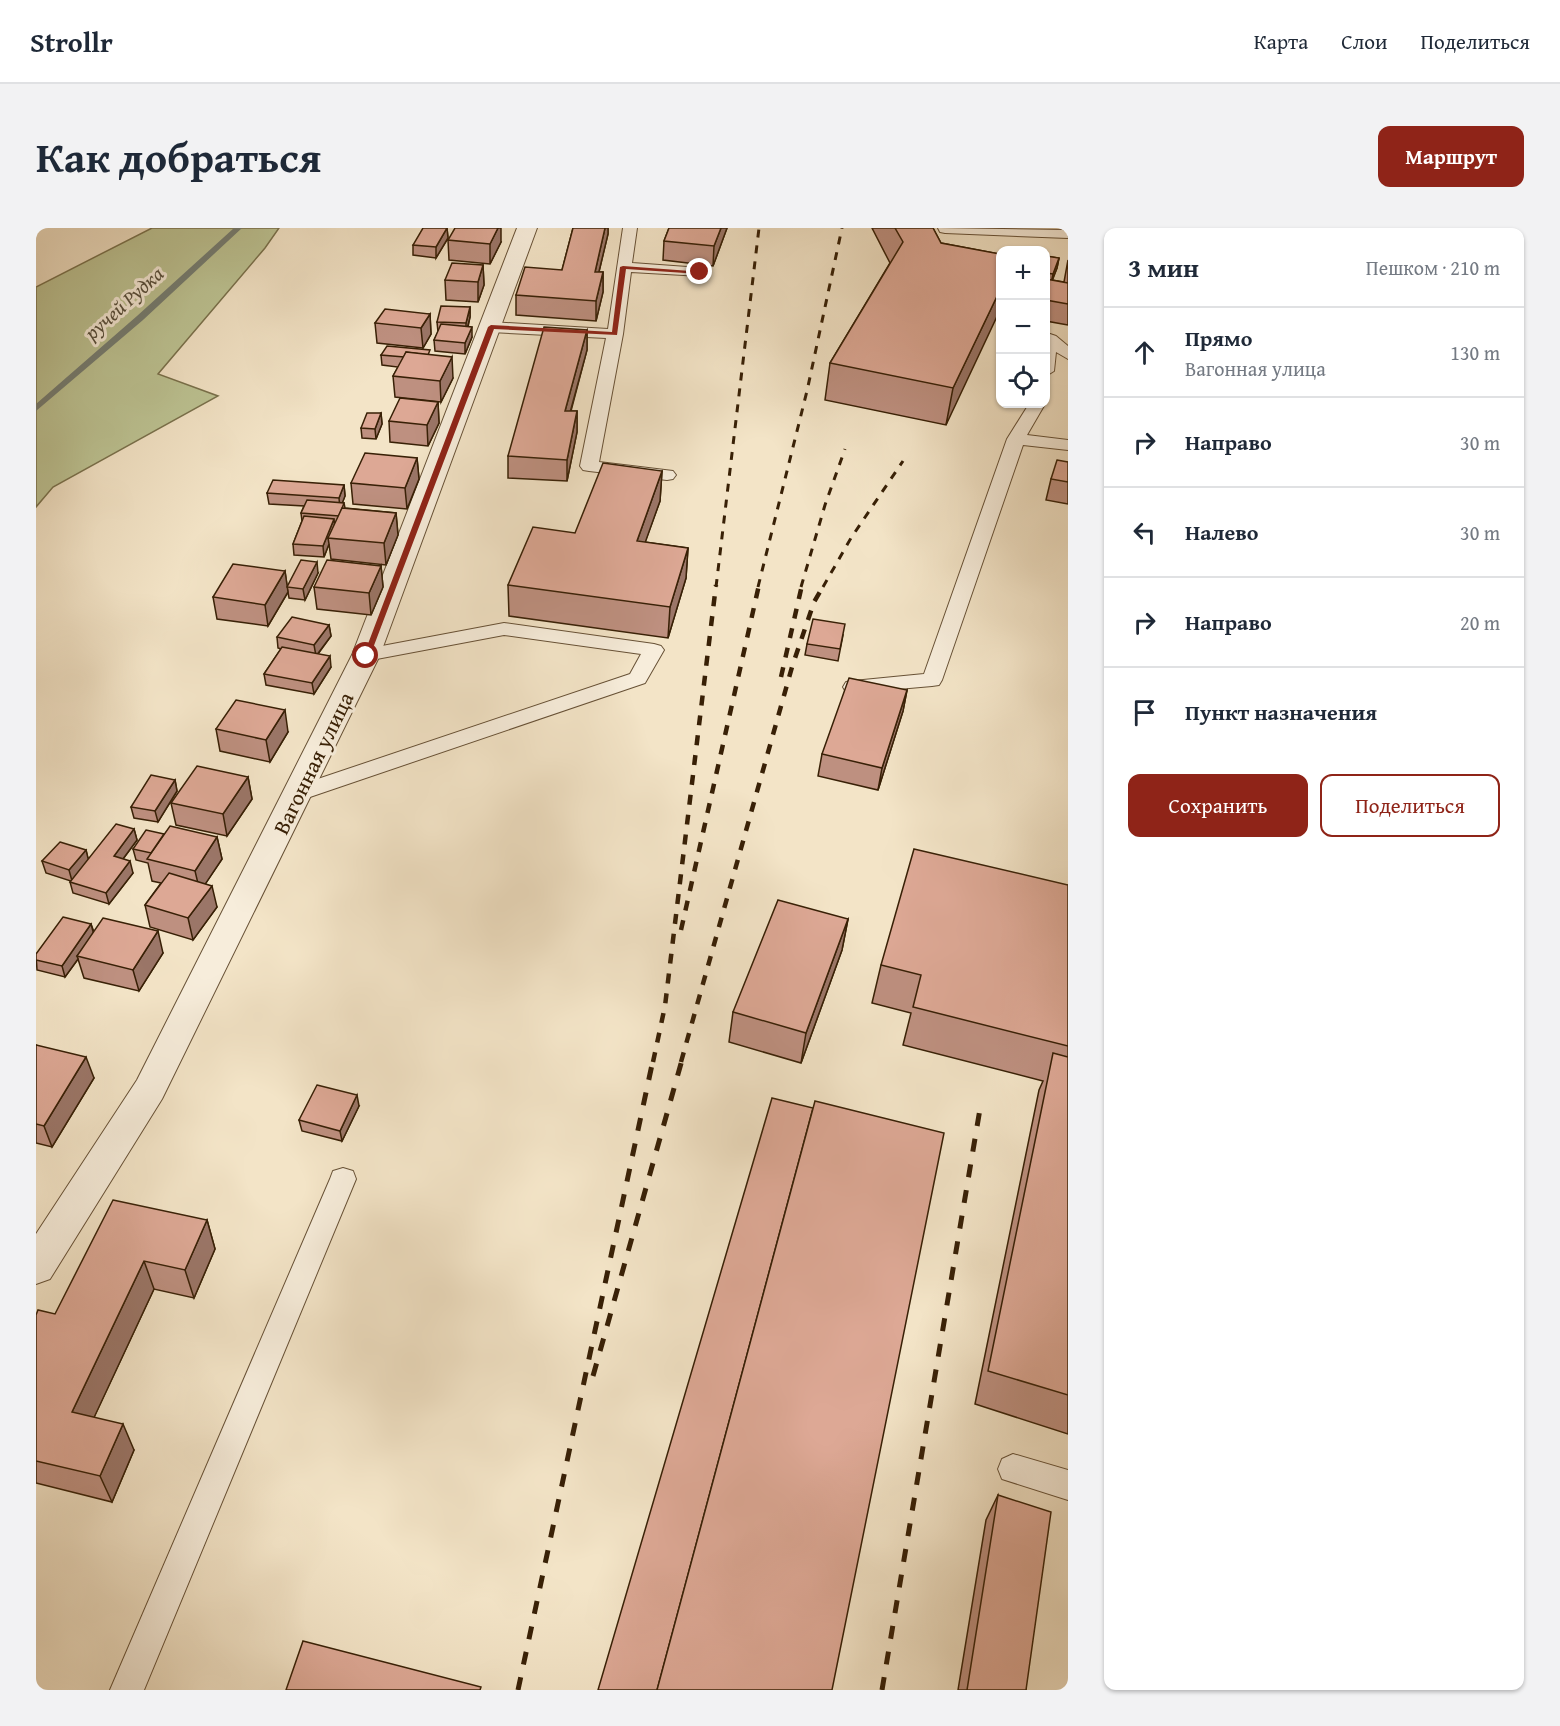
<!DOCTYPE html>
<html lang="ru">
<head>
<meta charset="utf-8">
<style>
	body { margin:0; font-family:"Gentium Book Plus",serif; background:#f2f2f3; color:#1f2937 }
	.controls { position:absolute; right:18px; top:18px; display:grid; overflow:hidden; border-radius:12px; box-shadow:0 2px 4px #0004 }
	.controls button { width:54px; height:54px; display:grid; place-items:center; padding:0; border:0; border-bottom:2px solid #e0e1e3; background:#fff; color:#1f2937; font:30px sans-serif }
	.stop { position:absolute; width:18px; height:18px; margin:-14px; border:4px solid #8f2418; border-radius:50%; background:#fff }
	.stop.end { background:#8f2418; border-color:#fff; box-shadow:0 2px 6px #0008 }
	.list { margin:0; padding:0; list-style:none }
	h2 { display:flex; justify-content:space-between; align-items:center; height:78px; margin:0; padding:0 24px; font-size:26px }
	h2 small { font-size:20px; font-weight:400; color:#747a83 }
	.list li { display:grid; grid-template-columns:39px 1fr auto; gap:18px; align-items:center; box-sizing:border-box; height:90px; padding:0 24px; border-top:2px solid #e0e1e3 }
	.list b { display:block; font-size:22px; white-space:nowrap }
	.list p { margin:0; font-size:20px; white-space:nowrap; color:#747a83 }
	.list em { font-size:20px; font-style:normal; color:#747a83 }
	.actions { display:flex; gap:12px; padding:18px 24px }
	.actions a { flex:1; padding:14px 0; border:2px solid #8f2418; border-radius:12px; text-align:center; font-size:21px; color:#8f2418 }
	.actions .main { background:#8f2418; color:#fff }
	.icon { flex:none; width:33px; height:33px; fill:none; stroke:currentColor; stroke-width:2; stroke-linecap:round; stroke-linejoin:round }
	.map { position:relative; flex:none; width:1032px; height:1462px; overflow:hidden; border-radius:12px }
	header { display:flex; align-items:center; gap:36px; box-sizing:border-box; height:84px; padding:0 30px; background:#fff; border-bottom:2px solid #e0e1e3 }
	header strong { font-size:28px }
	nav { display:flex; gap:33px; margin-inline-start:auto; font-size:21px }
	.intro { display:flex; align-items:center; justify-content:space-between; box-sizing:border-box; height:144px; padding:0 36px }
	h1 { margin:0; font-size:42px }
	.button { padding:15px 27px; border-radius:12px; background:#8f2418; color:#fff; font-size:21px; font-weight:700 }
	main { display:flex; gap:36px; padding:0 36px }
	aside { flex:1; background:#fff; border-radius:12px; box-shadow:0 2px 4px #0004 }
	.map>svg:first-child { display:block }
</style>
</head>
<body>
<header>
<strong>Strollr</strong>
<nav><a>Карта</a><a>Слои</a><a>Поделиться</a></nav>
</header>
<div class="intro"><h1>Как добраться</h1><a class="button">Маршрут</a></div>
<main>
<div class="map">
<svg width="1032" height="1462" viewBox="0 0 1032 1462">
	<rect width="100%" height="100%" fill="#f3e4c7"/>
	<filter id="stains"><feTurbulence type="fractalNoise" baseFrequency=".00333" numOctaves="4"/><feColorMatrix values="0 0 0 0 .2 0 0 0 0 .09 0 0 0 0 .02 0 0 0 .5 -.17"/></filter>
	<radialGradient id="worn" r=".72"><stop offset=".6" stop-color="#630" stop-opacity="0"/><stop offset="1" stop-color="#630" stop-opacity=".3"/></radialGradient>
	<!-- green -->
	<polygon fill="#bdc494" stroke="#7a724d" stroke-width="1.5" points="116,0 243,0 229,20 122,146 182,168 17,259 0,279 0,59"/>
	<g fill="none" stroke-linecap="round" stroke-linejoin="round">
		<!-- stream -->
		<polygon fill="#757e74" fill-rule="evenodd" points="198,0 206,0 107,92 0,183 0,176 101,88"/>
		<!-- lane casing -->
		<g stroke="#675136" stroke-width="2">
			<g id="lane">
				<polygon points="587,0 601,0 596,35 665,40 672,44 665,48 595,44 587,106 563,234 637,243 640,247 637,251 631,252 553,243 547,242 544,238 570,110 455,104 447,99 455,94 572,101"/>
				<polygon points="902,0 1032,2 1032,10 909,5 904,4"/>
				<polygon points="1014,106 1020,108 1032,118 1032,131 1020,124 1018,143 1010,148 1010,107"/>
				<polygon points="993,176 1009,176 991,207 1032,212 1032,222 987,217 906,452 903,457 896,458 817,465 810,464 807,459 810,454 817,453 888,446 971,211"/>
				<polygon points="468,395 618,416 625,418 628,422 609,455 271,570 263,572 255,570 252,565 255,560 594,446 605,426 468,407 330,433 323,431 320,427 323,423 330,421"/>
				<polygon points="307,940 317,943 320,951 108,1462 74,1462 294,951 297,943"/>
				<polygon points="977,1226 1032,1242 1032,1272 966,1251 962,1241 966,1231"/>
			</g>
		</g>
		<!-- street casing -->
		<g stroke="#675136" stroke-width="2">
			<polygon id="street" points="481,0 501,0 344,427 126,871 14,1051 0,1056 0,1006 101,852 316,427"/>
		</g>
		<!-- lane -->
		<use href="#lane" fill="#f7eddb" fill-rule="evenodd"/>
		<!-- street -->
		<use href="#street" fill="#f7eddb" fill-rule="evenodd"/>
		<!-- rail-far2 -->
		<g stroke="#382006" stroke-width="3" stroke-dasharray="8 8" stroke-linecap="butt">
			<polyline points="680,359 723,0"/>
			<polyline points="722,359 771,163 806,0"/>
			<polyline points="765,359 789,277 809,221"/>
			<polyline points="787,359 815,310 867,233"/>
		</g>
		<!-- rail-far1 -->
		<g stroke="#382006" stroke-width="4.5" stroke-dasharray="10 10" stroke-linecap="butt">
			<polyline points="745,449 766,357"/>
			<polyline points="645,702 723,357"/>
			<polyline points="617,834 629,778 680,357"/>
			<polyline points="645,834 756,439 778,374 788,357"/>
		</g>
		<!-- rail -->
		<g stroke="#382006" stroke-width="5" stroke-dasharray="13 13" stroke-linecap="butt">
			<polyline points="557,1148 646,832"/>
			<polyline points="482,1462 617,832"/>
			<polyline points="846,1462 945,875"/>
		</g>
	</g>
	<!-- wall -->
	<g fill="#be9080" stroke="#382006" stroke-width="1.5">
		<polygon points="411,0 412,10 400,30 377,27 377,17"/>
		<polygon points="537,0 572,0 572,6 563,44 567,44 567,64 560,93 480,87 480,67 526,42"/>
		<polygon points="633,0 691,0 677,38 627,32 628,13"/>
		<polygon points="836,0 897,0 905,15 964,26 910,197 789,172 794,135 854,35"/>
		<polygon points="412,12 465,14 454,36 413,32"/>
		<polygon points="1010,28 1023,30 1021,40 1016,52 1028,54 1032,32 1032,97 1010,93"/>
		<polygon points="447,37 448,57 442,74 410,72 409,52"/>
		<polygon points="434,79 434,89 432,99 436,109 429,126 399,123 398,112 402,104 401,94"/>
		<polygon points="394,86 395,106 387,120 341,115 339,95"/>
		<polygon points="551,102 551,122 535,183 541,183 541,204 531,253 472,250 472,228"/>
		<polygon points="345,127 394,127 417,150 405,174 359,169 357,148 362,139 346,137"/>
		<polygon points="402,174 403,195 392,218 354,214 353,193"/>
		<polygon points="345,185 346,196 340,211 326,210 325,200"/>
		<polygon points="381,230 383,251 371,281 317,276 315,255"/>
		<polygon points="1032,234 1032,276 1010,272 1015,251"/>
		<polygon points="626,243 624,273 609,314 652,320 650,350 632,410 473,388 472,357 539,305"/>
		<polygon points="308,257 309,268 306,275 308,275 309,280 360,285 362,307 350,337 295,331 293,316 288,329 258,327 257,316 266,293 265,285 268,278 233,276 231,265"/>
		<polygon points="345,338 347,359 335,387 281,381 278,359"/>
		<polygon points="249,343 252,364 232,398 181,391 177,369"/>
		<polygon points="282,345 269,372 253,370 251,359"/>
		<polygon points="293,397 295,408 282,426 295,439 278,466 230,457 228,446 245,421 242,420 241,409"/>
		<polygon points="807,407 802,433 769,427 771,416"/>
		<polygon points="871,462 867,483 842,562 782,548 786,526"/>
		<polygon points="180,501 252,504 234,534 184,523"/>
		<polygon points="212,549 216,571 191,608 140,597 135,575"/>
		<polygon points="139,552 141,563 122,594 98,590 95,579"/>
		<polygon points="98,601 101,612 87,631 97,645 73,676 37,665 34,654 35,653 10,645 6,633 50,622 52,631"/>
		<polygon points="128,606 181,609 186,631 169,656 181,679 157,712 114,699 109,677 125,655 116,653 112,635 100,632 97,621"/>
		<polygon points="1032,657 1032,1206 939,1176 1003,862 1007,853 867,817 875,785 836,775 845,737"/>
		<polygon points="812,691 806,722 765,835 693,814 697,784"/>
		<polygon points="55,696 58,704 127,725 103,763 48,750 42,731 29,749 1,742 0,726"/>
		<polygon points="0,817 58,850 16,919 0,915"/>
		<polygon points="323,878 306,913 266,903 263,892"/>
		<polygon points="171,992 179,1021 158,1070 118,1061 58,1189 98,1222 76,1274 0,1255 0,1087 19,1086"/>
		<polygon points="962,1267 990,1462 922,1462 950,1292"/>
	</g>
	<!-- shaded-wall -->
	<g fill="#9b7668" stroke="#382006" stroke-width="1.5">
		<polygon points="411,0 412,10 400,30 400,19"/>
		<polygon points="462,0 465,0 465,14 454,36 454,16"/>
		<polygon points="569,0 572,0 572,6 558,64 559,44"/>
		<polygon points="685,0 691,0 677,38 678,18"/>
		<polygon points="1023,30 1021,40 1015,56 1017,46"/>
		<polygon points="447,37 448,57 442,74 442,54"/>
		<polygon points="567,44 567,64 560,93 560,73"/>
		<polygon points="964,62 964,82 910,197 917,160"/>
		<polygon points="434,79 434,89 430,105 430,95"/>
		<polygon points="394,86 395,106 387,120 385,100"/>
		<polygon points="436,99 436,109 429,126 429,115"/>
		<polygon points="551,102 551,122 529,203 529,183"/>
		<polygon points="416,129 417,150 405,174 404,153"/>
		<polygon points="402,174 403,195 392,218 391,197"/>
		<polygon points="541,183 541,204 531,253 531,232"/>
		<polygon points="345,185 346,196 340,211 339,201"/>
		<polygon points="381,230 383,251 371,281 369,260"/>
		<polygon points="626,243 624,273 599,343 601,313"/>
		<polygon points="308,257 309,268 304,281 303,270"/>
		<polygon points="360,285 362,307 350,337 348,315"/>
		<polygon points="298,291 299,302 292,310 293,316 288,329 287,318"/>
		<polygon points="652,320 650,350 632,410 634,379"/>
		<polygon points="281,334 282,345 269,372 267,361"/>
		<polygon points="345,338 347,359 335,387 333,365"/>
		<polygon points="249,343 252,364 232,398 229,377"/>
		<polygon points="293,397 295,408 280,428 278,417"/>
		<polygon points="294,428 295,439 278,466 276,455"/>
		<polygon points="871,462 867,483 842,562 846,540"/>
		<polygon points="249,482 252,504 234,534 230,512"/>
		<polygon points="212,549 216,571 191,608 187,586"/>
		<polygon points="139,552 141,563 122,594 119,583"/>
		<polygon points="98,601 101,612 81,639 78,628"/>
		<polygon points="181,609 186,631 164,664 159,643"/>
		<polygon points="50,622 53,634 36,653 33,642"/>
		<polygon points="94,633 97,645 73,676 70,665"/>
		<polygon points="176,658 181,679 157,712 152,690"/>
		<polygon points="812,691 806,722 765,835 770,805"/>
		<polygon points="55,696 58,707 41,728 42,731 29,749 26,738"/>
		<polygon points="122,703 127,725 103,763 97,742"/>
		<polygon points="50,829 58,850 16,919 8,898"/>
		<polygon points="321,867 323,878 306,913 304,903"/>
		<polygon points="171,992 179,1021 158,1070 149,1042"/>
		<polygon points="108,1033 118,1061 48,1211 36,1184"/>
		<polygon points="87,1196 98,1222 76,1274 64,1248"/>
	</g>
	<!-- building -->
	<g fill="#dda895" stroke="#382006" stroke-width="1.5">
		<polygon points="387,0 411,0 400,19 377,17"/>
		<polygon points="419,0 462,0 454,16 412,12"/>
		<polygon points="537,0 569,0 559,44 567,44 560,73 480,67 489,39 526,42"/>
		<polygon points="633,0 685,0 678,18 628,13"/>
		<polygon points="859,0 897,0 905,15 964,26 964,62 917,160 794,135 867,14"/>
		<polygon points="1010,28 1023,30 1017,46 1010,45"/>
		<polygon points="416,35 447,37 442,54 409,52"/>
		<polygon points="1010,51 1032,55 1032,76 1010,72"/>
		<polygon points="405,78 434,79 430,95 401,94"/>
		<polygon points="349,81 394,86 385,100 339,95"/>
		<polygon points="405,96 436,99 429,115 398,112"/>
		<polygon points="508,99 551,102 529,183 541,183 531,232 472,228"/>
		<polygon points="351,118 394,122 392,127 370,124 368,129 345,127"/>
		<polygon points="370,124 416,129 404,153 357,148"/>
		<polygon points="364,170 402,174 391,197 353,193"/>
		<polygon points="331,185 345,185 339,201 325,200"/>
		<polygon points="329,225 381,230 369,260 315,255"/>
		<polygon points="1021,232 1032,234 1032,254 1015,251"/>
		<polygon points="567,235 626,243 601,313 652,320 634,379 472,357 497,299 539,305"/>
		<polygon points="237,252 308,257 303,270 231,265"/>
		<polygon points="271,272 308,275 303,288 265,285"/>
		<polygon points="306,280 360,285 348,315 292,310"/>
		<polygon points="268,288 298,291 287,318 257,316"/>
		<polygon points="265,332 281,334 267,361 251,359"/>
		<polygon points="291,332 345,338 333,365 278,359"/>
		<polygon points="197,336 249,343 229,377 177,369"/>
		<polygon points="256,389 293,397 278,417 241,409"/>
		<polygon points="777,391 809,396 804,421 771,416"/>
		<polygon points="246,419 294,428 276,455 228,446"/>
		<polygon points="813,450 871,462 846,540 786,526"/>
		<polygon points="200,472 249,482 230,512 180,501"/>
		<polygon points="161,538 212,549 187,586 135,575"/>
		<polygon points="115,547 139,552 119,583 95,579"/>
		<polygon points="80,596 98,601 78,628 94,633 70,665 34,654"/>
		<polygon points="134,598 181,609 159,643 111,631"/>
		<polygon points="110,602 128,606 115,625 97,621"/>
		<polygon points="24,614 50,622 33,642 6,633"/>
		<polygon points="878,621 1032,657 1032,818 877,779 885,747 845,737"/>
		<polygon points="133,645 176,658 152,690 109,677"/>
		<polygon points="742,672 812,691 770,805 697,784"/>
		<polygon points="27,689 55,696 26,738 0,732 0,726"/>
		<polygon points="67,690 122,703 97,742 41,728"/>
		<polygon points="0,817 50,829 8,898 0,896"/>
		<polygon points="1017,825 1032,829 1032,1167 952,1143"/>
		<polygon points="281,857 321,867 304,903 263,892"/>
		<polygon points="736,870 777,880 621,1462 562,1462"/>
		<polygon points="779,873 908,905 796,1462 621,1462"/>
		<polygon points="77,972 171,992 149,1042 108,1033 36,1184 87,1196 64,1248 0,1233 0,1087 2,1082 19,1086"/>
		<polygon points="962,1267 1015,1284 990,1462 931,1462"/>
		<polygon points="267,1413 445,1459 444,1462 250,1462"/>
	</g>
	<!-- route -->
	<polygon fill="#8f2418" points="587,38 668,44 664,46 590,41 581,107 458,101 334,428 327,429 452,99 455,97 576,104 584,39"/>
	<g text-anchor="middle" stroke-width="6" stroke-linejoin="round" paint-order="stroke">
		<!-- far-water labels -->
		<g font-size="20" font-style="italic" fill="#574f3d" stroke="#f7eddb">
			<text transform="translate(88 75) rotate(-42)" y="7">ручей Рудка</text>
		</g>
		<!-- street labels -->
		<g font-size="22" fill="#382006" stroke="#f7eddb">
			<text transform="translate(277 535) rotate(-64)" y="8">Вагонная улица</text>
		</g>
	</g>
	<rect width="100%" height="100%" filter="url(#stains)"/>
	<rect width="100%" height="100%" fill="url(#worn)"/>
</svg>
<div class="controls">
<button>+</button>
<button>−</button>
<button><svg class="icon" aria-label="locate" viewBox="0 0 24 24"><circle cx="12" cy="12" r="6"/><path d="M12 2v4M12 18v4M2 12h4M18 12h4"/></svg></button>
</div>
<div class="stop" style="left:330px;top:428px"></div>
<div class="stop end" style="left:664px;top:44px"></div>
</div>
<aside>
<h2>3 мин<small>Пешком · 210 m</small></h2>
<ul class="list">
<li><svg class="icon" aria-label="ahead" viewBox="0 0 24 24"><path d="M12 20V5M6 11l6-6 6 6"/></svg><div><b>Прямо</b><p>Вагонная улица</p></div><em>130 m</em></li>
<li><svg class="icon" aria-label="right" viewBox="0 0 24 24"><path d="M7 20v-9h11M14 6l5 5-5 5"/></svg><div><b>Направо</b></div><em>30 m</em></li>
<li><svg class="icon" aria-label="left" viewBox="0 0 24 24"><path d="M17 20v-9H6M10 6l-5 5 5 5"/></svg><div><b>Налево</b></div><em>30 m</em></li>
<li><svg class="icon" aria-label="right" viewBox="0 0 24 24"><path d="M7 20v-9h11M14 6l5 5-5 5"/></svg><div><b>Направо</b></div><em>20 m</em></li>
<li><svg class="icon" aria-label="arrive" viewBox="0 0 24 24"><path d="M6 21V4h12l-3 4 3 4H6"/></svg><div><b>Пункт назначения</b></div></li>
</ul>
<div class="actions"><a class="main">Сохранить</a><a>Поделиться</a></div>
</aside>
</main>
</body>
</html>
